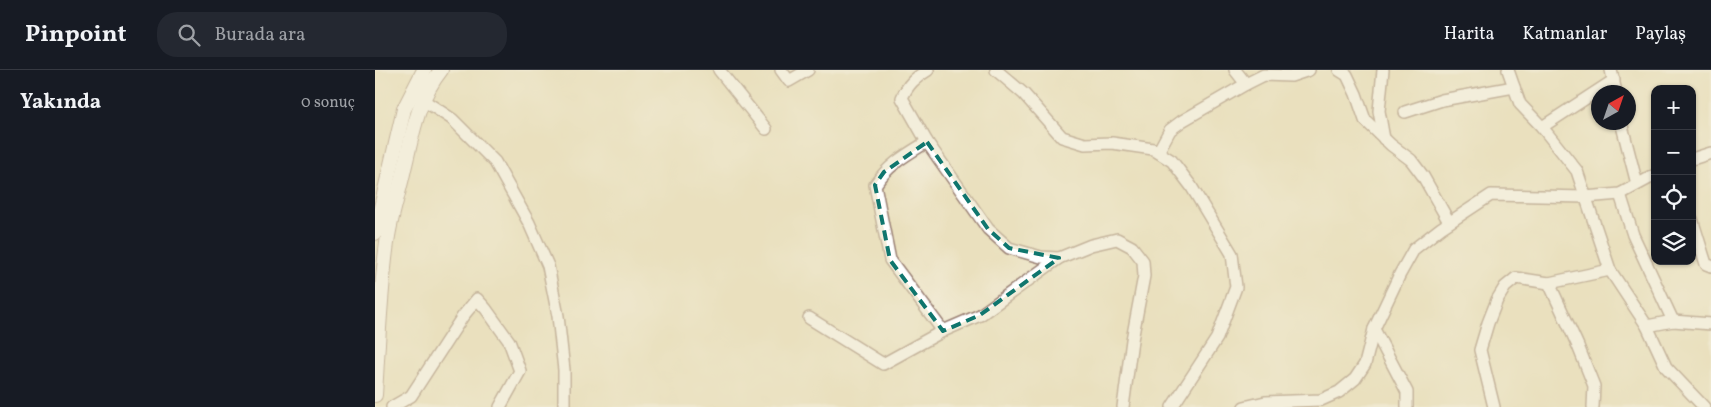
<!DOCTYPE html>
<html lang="tr">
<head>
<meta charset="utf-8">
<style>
	body { margin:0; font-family:Vollkorn,serif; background:#242831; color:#f1f3f6 }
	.controls { position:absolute; right:15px; top:15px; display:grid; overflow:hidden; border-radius:10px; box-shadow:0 1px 4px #0004 }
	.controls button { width:45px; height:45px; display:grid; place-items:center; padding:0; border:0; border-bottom:1px solid #363941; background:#171b24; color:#f1f3f6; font:25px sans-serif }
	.compass { position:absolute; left:1216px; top:15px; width:45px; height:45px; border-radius:50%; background:#171b24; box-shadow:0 1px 4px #0004; rotate:40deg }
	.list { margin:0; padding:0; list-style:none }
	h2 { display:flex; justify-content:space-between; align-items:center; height:65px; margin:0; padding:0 20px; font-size:21px }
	h2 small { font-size:16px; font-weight:400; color:#9ea1a6 }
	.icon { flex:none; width:28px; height:28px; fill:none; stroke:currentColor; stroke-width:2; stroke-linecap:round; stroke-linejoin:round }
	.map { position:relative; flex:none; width:1336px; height:337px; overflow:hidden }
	header { display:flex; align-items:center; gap:30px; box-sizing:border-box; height:70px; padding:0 25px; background:#171b24; border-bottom:1px solid #363941 }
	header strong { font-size:24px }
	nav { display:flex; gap:28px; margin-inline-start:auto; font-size:18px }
	.search { width:350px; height:45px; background:#242831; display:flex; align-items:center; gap:12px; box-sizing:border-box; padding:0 18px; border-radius:20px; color:#9ea1a6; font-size:19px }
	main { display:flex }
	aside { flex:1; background:#171b24 }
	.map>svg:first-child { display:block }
</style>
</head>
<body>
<header>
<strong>Pinpoint</strong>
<div class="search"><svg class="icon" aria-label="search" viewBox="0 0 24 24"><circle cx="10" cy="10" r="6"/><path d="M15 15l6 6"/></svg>Burada ara</div>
<nav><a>Harita</a><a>Katmanlar</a><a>Paylaş</a></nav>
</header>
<main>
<aside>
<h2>Yakında<small>0 sonuç</small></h2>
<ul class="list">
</ul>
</aside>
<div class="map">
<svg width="1336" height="337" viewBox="0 0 1336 337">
	<rect width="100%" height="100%" fill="#f7f3e8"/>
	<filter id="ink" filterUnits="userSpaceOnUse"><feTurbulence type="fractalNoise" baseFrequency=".02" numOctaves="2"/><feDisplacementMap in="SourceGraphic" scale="10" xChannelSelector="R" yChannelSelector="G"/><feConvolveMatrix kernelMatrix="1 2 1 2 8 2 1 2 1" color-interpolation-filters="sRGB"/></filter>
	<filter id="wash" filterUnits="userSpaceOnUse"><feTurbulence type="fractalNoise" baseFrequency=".0096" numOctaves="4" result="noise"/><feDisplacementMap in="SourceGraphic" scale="20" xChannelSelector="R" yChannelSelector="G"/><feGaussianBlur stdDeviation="1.12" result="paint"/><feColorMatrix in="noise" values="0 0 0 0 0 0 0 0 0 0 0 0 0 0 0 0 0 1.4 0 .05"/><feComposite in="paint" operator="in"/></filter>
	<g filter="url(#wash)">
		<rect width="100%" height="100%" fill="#eae0be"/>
	</g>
	<g filter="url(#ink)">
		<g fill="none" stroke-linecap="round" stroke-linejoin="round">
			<!-- minor casing -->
			<g stroke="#9a8074" stroke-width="14">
				<g id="minor">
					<polyline points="344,0 391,59"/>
					<polyline points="406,0 414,11 433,0"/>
					<path d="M553,0C540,8 533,14 527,28L552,72L613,159L634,178L666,187L684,188L716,175L742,169L757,177L768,191L769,206L757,270L748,337"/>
					<polyline points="621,0 649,24 687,67 710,74 737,73 778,79 797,91 816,116 857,184 861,217 842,268 797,337"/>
					<polyline points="860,0 871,14"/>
					<polyline points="964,0 972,5 981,24 990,50 1016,75 1036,90 1048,106 1074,152"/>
					<polyline points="1008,0 1004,41 1009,69"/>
					<polyline points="1133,0 1145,34 1167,57 1202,101 1235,200 1272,256 1291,297 1329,337"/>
					<polyline points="1236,0 1241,22"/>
					<polyline points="48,30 77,49 120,92 154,153 173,196 183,246 189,300 189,337"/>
					<polyline points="1030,42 1067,30 1139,17"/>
					<polyline points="1246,52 1262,114"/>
					<polyline points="1167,57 1239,10"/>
					<path d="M552,72C531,85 514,94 500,115L515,190L568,261L605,245L684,188"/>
					<polyline points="783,82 795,60 807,51 871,14 889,5 916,6 934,0"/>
					<polyline points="1317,89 1336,83"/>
					<polyline points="1245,124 1258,165 1298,251"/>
					<polyline points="1317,149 1331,194 1336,196"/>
					<polyline points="1174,213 1203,276 1219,316 1218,337"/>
					<polyline points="434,248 508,294 568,261"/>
					<polyline points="1272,256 1298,251 1336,254"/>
					<polyline points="999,259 1032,322 1032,337"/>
					<polyline points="17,337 36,326 88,246 102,229 111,239 134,271 145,301 125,337"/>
					<polyline points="869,337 890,332 946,330 964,322 980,309 990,294 999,259 1025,204 1039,179 1066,158 1116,125 1210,127 1245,124 1280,105"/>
					<polyline points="1119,337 1105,280 1113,253 1122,230 1130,217 1141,208 1174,213 1235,200"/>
				</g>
			</g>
			<!-- major casing -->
			<g stroke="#9a8074" stroke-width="16">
				<g id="major">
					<polyline points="0,163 29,39 49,0"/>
					<path d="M0,325C3,275 5,223 12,173C15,148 24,123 29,99C38,63 42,30 66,0"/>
				</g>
			</g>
			<!-- minor -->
			<use href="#minor" stroke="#fff" stroke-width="11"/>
			<!-- major -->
			<use href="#major" stroke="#fff" stroke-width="14"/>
		</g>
	</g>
	<!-- marked area -->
	<path d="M0 0H1336V337H0ZM552,72L613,159L634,178L684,188L605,245L568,261L515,190L500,115L509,102Z" fill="#eae0be" fill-opacity=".55" fill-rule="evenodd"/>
	<path fill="none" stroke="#0f766e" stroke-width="4" stroke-dasharray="10 6" stroke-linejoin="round" d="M552,72L613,159L634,178L684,188L605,245L568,261L515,190L500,115L509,102Z"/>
</svg>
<div class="controls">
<button>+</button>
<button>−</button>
<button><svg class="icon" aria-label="locate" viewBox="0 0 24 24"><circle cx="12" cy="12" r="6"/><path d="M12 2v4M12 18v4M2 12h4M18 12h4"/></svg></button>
<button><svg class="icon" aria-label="layers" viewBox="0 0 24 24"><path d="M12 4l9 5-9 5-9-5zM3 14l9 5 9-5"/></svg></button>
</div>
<svg class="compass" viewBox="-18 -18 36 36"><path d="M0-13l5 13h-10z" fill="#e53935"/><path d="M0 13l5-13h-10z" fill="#9ea1a6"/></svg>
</div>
</main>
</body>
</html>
